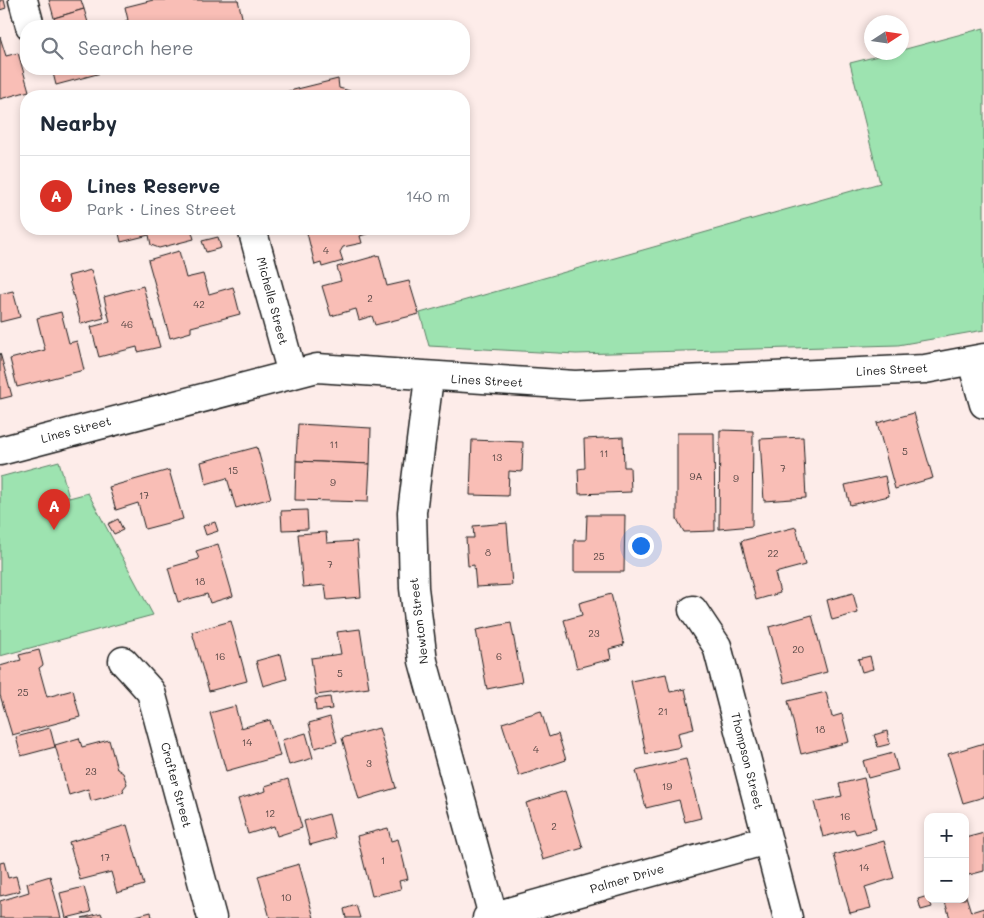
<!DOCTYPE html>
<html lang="en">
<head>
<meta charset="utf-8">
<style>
	body { margin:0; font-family:Mali,sans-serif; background:#f2f2f3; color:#1f2937 }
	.controls { position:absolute; right:15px; bottom:15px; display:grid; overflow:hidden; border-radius:10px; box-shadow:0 2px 8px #0003 }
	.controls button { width:45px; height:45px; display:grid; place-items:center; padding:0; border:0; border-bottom:1px solid #e0e1e3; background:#fff; color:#1f2937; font:25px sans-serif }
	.compass { position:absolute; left:864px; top:15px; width:45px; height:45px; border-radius:50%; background:#fff; box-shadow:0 2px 8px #0003; rotate:78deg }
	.you { position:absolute; left:640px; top:545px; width:18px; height:18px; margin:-12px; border:4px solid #fff; border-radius:50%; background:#1a73e8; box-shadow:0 0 0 8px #1a73e833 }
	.badge { display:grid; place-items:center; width:32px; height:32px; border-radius:50%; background:#d93025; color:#fff; font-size:16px; font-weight:700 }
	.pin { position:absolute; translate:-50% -41px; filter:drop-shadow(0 1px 2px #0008) }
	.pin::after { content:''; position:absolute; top:26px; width:18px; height:15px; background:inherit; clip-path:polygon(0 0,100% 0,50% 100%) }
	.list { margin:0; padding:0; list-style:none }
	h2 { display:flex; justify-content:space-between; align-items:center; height:65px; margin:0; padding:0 20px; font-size:21px }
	h2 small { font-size:16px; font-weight:400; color:#747a83 }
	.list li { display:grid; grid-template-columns:32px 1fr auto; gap:15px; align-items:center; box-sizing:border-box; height:80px; padding:0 20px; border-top:1px solid #e0e1e3 }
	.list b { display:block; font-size:19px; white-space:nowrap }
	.list p { margin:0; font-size:16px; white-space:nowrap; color:#747a83 }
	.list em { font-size:16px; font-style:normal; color:#747a83 }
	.icon { flex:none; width:28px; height:28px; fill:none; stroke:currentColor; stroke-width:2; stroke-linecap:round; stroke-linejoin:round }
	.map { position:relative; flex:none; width:984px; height:918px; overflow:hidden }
	.search { position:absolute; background:#fff; box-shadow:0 2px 8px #0003; left:20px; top:20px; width:450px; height:55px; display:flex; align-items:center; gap:12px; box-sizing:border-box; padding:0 18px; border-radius:20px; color:#747a83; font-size:19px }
	.panel { position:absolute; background:#fff; box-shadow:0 2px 8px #0003; left:20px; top:90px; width:450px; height:145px; border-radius:20px }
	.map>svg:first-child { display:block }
</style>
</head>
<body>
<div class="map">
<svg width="984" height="918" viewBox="0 0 984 918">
	<rect width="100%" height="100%" fill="#fdece9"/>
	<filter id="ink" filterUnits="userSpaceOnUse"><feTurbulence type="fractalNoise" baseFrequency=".02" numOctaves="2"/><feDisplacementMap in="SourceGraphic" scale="10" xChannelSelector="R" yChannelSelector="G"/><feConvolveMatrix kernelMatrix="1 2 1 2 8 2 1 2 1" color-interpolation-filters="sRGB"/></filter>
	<g filter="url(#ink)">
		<!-- green -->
		<g fill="#9de3b0" stroke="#5c8066">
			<polygon points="984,28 984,330 898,345 576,354 429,346 420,313 880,183 850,63 890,53 902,52 902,50"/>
			<polygon points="59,461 69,498 88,493 153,615 0,656 0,477"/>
		</g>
		<!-- building -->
		<g fill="#f9beb6" stroke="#1c1c1c">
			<polygon points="0,0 4,0 6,8 0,10"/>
			<polygon points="49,0 81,0 84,9 54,18"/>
			<polygon points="153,0 238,0 243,21 225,26 126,26 125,21 128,20 125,7"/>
			<polygon points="84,9 89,26 56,26 54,18"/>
			<polygon points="0,37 6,56 18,53 29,91 0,99"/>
			<polygon points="52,69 116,69 56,85"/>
			<polygon points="338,79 339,88 350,91 352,96 269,96"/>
			<polygon points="118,229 191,229 194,239 159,248 151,245 149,235 121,242"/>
			<polygon points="306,229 375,229 376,231 360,236 362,243 343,247 340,252 343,261 322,267 321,263 315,265"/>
			<polygon points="218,237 221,248 206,252 202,241"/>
			<polygon points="179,251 186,278 203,274 209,294 233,287 240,314 191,327 191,332 170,338 148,260"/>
			<polygon points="379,255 387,286 409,281 419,314 375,325 372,316 359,320 356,309 331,316 322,286 341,281 337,267"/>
			<polygon points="91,270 104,318 81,324 68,276"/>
			<polygon points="143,286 160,347 138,352 137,347 99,357 91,327 110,322 104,297"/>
			<polygon points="13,291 20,317 0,322 0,294"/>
			<polygon points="61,312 69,343 77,341 84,370 17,387 10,359 45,350 37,318"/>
			<polygon points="0,353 12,396 0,399"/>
			<polygon points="914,413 933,478 895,489 877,423"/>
			<polygon points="298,424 371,428 370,464 296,461"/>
			<polygon points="720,430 753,431 752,526 719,529"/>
			<polygon points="677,433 714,433 715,531 684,532 677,519"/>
			<polygon points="623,437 624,467 630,467 631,492 579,494 578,469 585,468 584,439"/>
			<polygon points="803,437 806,498 764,501 760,439"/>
			<polygon points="472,440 523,442 522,472 509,471 508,496 470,495"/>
			<polygon points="257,447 271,498 236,508 227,478 206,484 201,462"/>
			<polygon points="296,461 370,464 368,502 295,500"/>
			<polygon points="169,470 183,519 145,529 138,503 116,510 109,487"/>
			<polygon points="885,476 889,496 850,505 845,485"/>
			<polygon points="307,510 308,529 282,530 281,511"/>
			<polygon points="587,515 625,515 624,572 574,572 574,540 586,540"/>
			<polygon points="118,519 123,530 114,534 108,524"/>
			<polygon points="215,522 218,531 206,535 203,526"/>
			<polygon points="507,523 512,585 476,587 474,565 468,566 466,538 474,538 473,526"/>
			<polygon points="796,527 805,565 775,573 780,593 756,600 741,541"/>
			<polygon points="326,532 327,543 357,541 361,597 327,600 325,585 303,587 298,534"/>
			<polygon points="218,544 233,596 210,603 207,594 178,602 168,568 199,559 196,551"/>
			<polygon points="853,593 858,613 832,620 827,600"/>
			<polygon points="611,594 624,645 609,649 611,659 577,668 564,620 582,615 579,603"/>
			<polygon points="812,615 827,672 784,683 769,627"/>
			<polygon points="231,621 247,681 209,691 192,632"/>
			<polygon points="511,623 522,682 487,689 476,630"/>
			<polygon points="360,629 369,688 316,695 311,658 341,654 337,632"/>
			<polygon points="39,650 43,665 39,668 47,697 73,690 80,717 12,735 0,695 0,666 21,660 19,655"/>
			<polygon points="281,654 287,679 263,686 256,661"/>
			<polygon points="870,656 873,669 862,672 858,659"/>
			<polygon points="666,674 670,692 685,689 694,729 678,733 681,747 646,754 631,681"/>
			<polygon points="826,692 832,717 842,714 849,742 801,754 788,701"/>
			<polygon points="330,697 332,709 316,711 315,699"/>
			<polygon points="235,706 241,728 270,720 280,756 226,771 210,713"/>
			<polygon points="541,711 549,737 558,734 566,760 519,776 502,723"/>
			<polygon points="330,717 337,742 315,748 309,723"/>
			<polygon points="50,728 55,747 21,756 16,737"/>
			<polygon points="379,728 396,788 359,799 342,738"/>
			<polygon points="887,731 890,744 878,747 874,735"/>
			<polygon points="306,733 313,758 289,765 282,740"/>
			<polygon points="79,738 82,747 109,740 117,769 123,773 127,784 123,789 124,792 91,801 88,789 69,795 55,745"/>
			<polygon points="984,743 984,797 963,803 948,754"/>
			<polygon points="893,753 898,770 868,778 863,761"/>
			<polygon points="686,759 701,818 685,822 679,800 646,808 636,771"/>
			<polygon points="864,778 876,829 856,834 854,829 823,837 814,802 842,796 839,784"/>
			<polygon points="288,779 302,828 277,836 274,826 248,834 238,799 266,791 265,786"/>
			<polygon points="565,791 583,848 543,860 526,803"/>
			<polygon points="329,814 335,838 310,845 304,821"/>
			<polygon points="127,825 144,885 117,893 111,872 80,880 69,842"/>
			<polygon points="388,828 391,841 398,839 408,879 399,881 401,889 372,896 357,836"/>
			<polygon points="984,833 984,871 965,876 965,838"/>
			<polygon points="884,841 894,878 865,887 871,908 850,913 834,855"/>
			<polygon points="4,862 8,878 16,876 20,891 0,896 0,863"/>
			<polygon points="299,864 314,918 270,918 258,876"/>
			<polygon points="50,876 61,918 0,918 0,901 29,892 27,883"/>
			<polygon points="84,887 91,912 66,918 60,893"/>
			<polygon points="965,893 971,912 984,908 984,918 950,918 944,899 965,899"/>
			<polygon points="928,896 932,907 921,910 918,899"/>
			<polygon points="356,905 360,918 346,918 344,909"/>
			<polygon points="151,912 152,918 128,918"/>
			<polygon points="101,913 103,918 82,918"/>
		</g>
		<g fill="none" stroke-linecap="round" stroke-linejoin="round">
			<!-- minor casing -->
			<g stroke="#1c1c1c" stroke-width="31">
				<g id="minor">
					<polyline points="23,0 30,26"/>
					<polyline points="252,229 292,374"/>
					<polyline points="972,362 984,404"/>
					<polyline points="429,378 412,512 414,588 423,661 493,916"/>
					<polyline points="0,451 317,368 575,385 925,369 984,358"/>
					<polyline points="693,610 717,646 788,918"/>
					<polyline points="123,661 151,692 212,918"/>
					<polyline points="487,918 767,840"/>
				</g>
			</g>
			<!-- minor -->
			<use href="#minor" stroke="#fff" stroke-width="28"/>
		</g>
	</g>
	<g text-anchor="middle" stroke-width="4" stroke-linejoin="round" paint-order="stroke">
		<!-- number labels -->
		<g font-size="10" fill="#534442">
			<text x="326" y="254">4</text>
			<text x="370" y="302">2</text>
			<text x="199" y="308">42</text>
			<text x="127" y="328">46</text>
			<text x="334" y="448">11</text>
			<text x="905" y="455">5</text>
			<text x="604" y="457">11</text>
			<text x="497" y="461">13</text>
			<text x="783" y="472">7</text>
			<text x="233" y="474">15</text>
			<text x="696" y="480">9A</text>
			<text x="736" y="482">9</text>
			<text x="333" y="486">9</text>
			<text x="144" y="499">17</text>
			<text x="488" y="556">8</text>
			<text x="773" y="557">22</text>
			<text x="599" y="560">25</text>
			<text x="330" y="568">7</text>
			<text x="200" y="585">18</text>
			<text x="594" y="637">23</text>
			<text x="798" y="653">20</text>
			<text x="220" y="660">16</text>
			<text x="499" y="660">6</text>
			<text x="340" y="677">5</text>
			<text x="23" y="696">25</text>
			<text x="663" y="715">21</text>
			<text x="820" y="733">18</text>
			<text x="247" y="746">14</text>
			<text x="536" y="753">4</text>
			<text x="369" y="767">3</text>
			<text x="91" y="775">23</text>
			<text x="667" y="790">19</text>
			<text x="270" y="817">12</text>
			<text x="845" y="820">16</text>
			<text x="554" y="830">2</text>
			<text x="105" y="861">17</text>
			<text x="383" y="864">1</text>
			<text x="864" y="871">14</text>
			<text x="286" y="901">10</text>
		</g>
		<!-- street labels -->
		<g font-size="12" fill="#1c1c1c" stroke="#fff">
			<text transform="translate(272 301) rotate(75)" y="4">Michelle Street</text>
			<text transform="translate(892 370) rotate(-3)" y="4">Lines Street</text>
			<text transform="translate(487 381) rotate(3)" y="4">Lines Street</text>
			<text transform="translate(76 430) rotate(-15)" y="4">Lines Street</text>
			<text transform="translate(419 621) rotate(-97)" y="4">Newton Street</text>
			<text transform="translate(747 761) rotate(76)" y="4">Thompson Street</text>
			<text transform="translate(176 785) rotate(75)" y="4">Crafter Street</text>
			<text transform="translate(627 879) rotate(-16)" y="4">Palmer Drive</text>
		</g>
	</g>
</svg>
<div class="controls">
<button>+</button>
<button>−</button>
</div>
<svg class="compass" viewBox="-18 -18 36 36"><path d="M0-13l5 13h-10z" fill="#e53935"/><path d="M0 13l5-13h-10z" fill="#747a83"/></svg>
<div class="you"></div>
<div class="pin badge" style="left:54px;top:530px">A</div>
<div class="search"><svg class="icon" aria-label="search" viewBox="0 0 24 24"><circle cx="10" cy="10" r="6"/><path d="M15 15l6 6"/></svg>Search here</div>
<section class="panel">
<h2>Nearby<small></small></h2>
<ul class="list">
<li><span class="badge">A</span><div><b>Lines Reserve</b><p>Park · Lines Street</p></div><em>140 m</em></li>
</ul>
</section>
</div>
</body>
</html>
